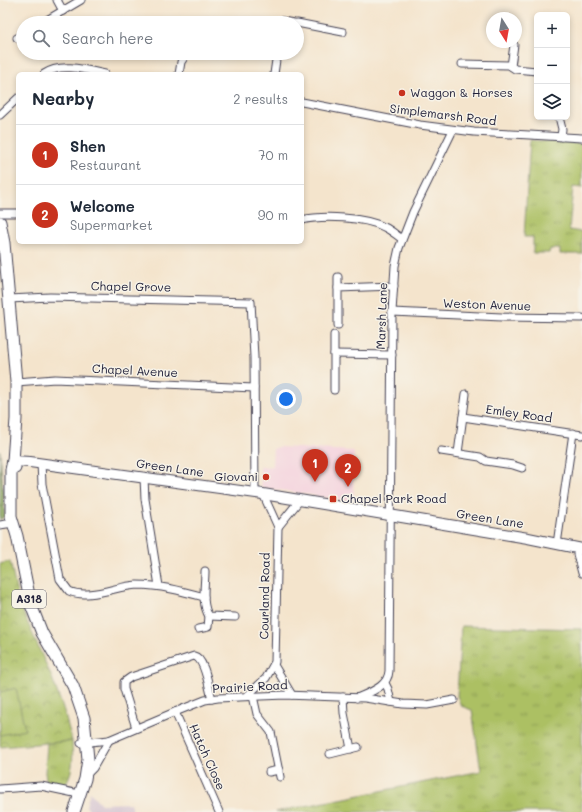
<!DOCTYPE html>
<html lang="en">
<head>
<meta charset="utf-8">
<style>
	body { margin:0; font-family:Mali,sans-serif; background:#f6f6f7; color:#1f2937 }
	.controls { position:absolute; right:12px; top:12px; display:grid; overflow:hidden; border-radius:6px; box-shadow:0 2px 6px #0003 }
	.controls button { width:36px; height:36px; display:grid; place-items:center; padding:0; border:0; border-bottom:1px solid #e0e1e3; background:#fff; color:#1f2937; font:20px sans-serif }
	.compass { position:absolute; left:486px; top:12px; width:36px; height:36px; border-radius:50%; background:#fff; box-shadow:0 2px 6px #0003; rotate:169deg }
	.you { position:absolute; left:286px; top:399px; width:14px; height:14px; margin:-10px; border:3px solid #fff; border-radius:50%; background:#1a73e8; box-shadow:0 0 0 6px #1a73e833 }
	.badge { display:grid; place-items:center; width:26px; height:26px; border-radius:50%; background:#c8321e; color:#fff; font-size:13px; font-weight:700 }
	.pin { position:absolute; translate:-50% -33px; filter:drop-shadow(0 1px 2px #0008) }
	.pin::after { content:''; position:absolute; top:21px; width:14px; height:12px; background:inherit; clip-path:polygon(0 0,100% 0,50% 100%) }
	.list { margin:0; padding:0; list-style:none }
	h2 { display:flex; justify-content:space-between; align-items:center; height:52px; margin:0; padding:0 16px; font-size:17px }
	h2 small { font-size:13px; font-weight:400; color:#747a83 }
	.list li { display:grid; grid-template-columns:26px 1fr auto; gap:12px; align-items:center; box-sizing:border-box; height:60px; padding:0 16px; border-top:1px solid #e0e1e3 }
	.list b { display:block; font-size:15px; white-space:nowrap }
	.list p { margin:0; font-size:13px; white-space:nowrap; color:#747a83 }
	.list em { font-size:13px; font-style:normal; color:#747a83 }
	.icon { flex:none; width:22px; height:22px; fill:none; stroke:currentColor; stroke-width:2; stroke-linecap:round; stroke-linejoin:round }
	.map { position:relative; flex:none; width:582px; height:812px; overflow:hidden }
	.search { position:absolute; background:#fff; box-shadow:0 2px 6px #0003; left:16px; top:16px; width:288px; height:44px; display:flex; align-items:center; gap:10px; box-sizing:border-box; padding:0 14px; border-radius:22px; color:#747a83; font-size:15px }
	.panel { position:absolute; background:#fff; box-shadow:0 2px 6px #0003; left:16px; top:72px; width:288px; height:172px; border-radius:6px }
	.map>svg:first-child { display:block }
</style>
</head>
<body>
<div class="map">
<svg width="582" height="812" viewBox="0 0 582 812">
	<defs>
		<pattern id="grass-tufts" width="24" height="20" patternUnits="userSpaceOnUse"><rect width="24" height="20" fill="#acc064"/><path d="M3 7l-1-3M5 7V3M7 7l1-3M15 17l-1-3M17 17v-4M19 17l1-3" fill="none" stroke="#8c9c54"/></pattern>
		<pattern id="forest-firs" width="22" height="20" patternUnits="userSpaceOnUse"><rect width="22" height="20" fill="#89a65a"/><path d="M5 1l3.5 6h-7zM16 11l3.5 6h-7z" fill="#70874c"/></pattern>
		<pattern id="park-crowns" width="20" height="18" patternUnits="userSpaceOnUse"><rect width="20" height="18" fill="#acc064"/><path d="M2 6a3 3 0 1 1 6 0M12 15a3 3 0 1 1 6 0" fill="none" stroke="#8c9c54"/></pattern>
	</defs>
	<rect width="100%" height="100%" fill="#f7f3e8"/>
	<filter id="ink" filterUnits="userSpaceOnUse"><feTurbulence type="fractalNoise" baseFrequency=".025" numOctaves="2"/><feDisplacementMap in="SourceGraphic" scale="8" xChannelSelector="R" yChannelSelector="G"/><feConvolveMatrix kernelMatrix="1 2 1 2 8 2 1 2 1" color-interpolation-filters="sRGB"/></filter>
	<filter id="wash" filterUnits="userSpaceOnUse"><feTurbulence type="fractalNoise" baseFrequency=".012" numOctaves="4" result="noise"/><feDisplacementMap in="SourceGraphic" scale="16" xChannelSelector="R" yChannelSelector="G"/><feGaussianBlur stdDeviation="0.9" result="paint"/><feColorMatrix in="noise" values="0 0 0 0 0 0 0 0 0 0 0 0 0 0 0 0 0 1.4 0 .05"/><feComposite in="paint" operator="in"/></filter>
	<g filter="url(#wash)">
		<rect width="100%" height="100%" fill="#f4e4cc"/>
		<!-- built -->
		<polygon fill="#f4cfdd" points="278,447 354,451 353,473 354,502 261,487 260,467 272,466 273,449"/>
		<!-- industrial -->
		<polygon fill="#d0bdcd" points="90,792 101,804 131,803 133,812 90,812 86,806"/>
		<!-- grass -->
		<g fill="url(#grass-tufts)" stroke="#677150">
			<polygon points="530,140 582,144 582,188 573,187 569,230 582,232 582,254 560,254 560,249 550,249 549,253 533,253 533,237 524,237"/>
			<polygon points="461,626 582,629 582,812 275,812 481,771 472,710 461,706 457,696"/>
			<path d="M72,741C73,757 74,771 65,785H56L47,783L45,773L47,743Z"/>
		</g>
		<!-- forest -->
		<polygon fill="url(#forest-firs)" stroke="#56644a" points="0,451 5,516 0,520"/>
		<!-- park -->
		<polygon fill="url(#park-crowns)" stroke="#677150" points="10,561 19,603 52,678 64,711 72,741 0,747 0,564"/>
		<!-- pitch -->
		<polygon fill="#acc064" stroke="#677150" points="16,688 25,730 0,735 0,692"/>
	</g>
	<g filter="url(#ink)">
		<g fill="none" stroke-linecap="round" stroke-linejoin="round">
			<!-- street casing -->
			<g stroke="#423f51" stroke-width="9">
				<g id="street">
					<polyline points="57,0 63,11"/>
					<polyline points="42,23 81,0"/>
					<polyline points="281,23 282,21 294,23"/>
					<polyline points="297,23 343,32"/>
					<polyline points="17,38 23,35"/>
					<polyline points="462,64 509,65 515,69 537,71"/>
					<polyline points="511,66 514,45"/>
					<path d="M44,74C61,62 87,70 105,74"/>
					<polyline points="179,74 181,62 187,53"/>
					<polyline points="274,74 277,53"/>
					<polyline points="302,102 420,125 474,132 582,138"/>
					<polyline points="0,115 18,98"/>
					<polyline points="559,117 562,129 561,137"/>
					<polyline points="0,213 18,213"/>
					<path d="M302,220C323,215 364,217 384,227C391,230 396,235 402,239"/>
					<polyline points="338,277 338,288"/>
					<polyline points="9,299 50,297 251,302 254,357 255,493"/>
					<polyline points="392,312 502,317 582,318"/>
					<polyline points="338,325 338,288 394,286"/>
					<polyline points="334,354 392,355"/>
					<polyline points="16,382 55,379 254,388"/>
					<polyline points="334,390 334,335"/>
					<polyline points="463,417 582,435"/>
					<polyline points="441,451 480,457 486,461 513,465 522,468"/>
					<polyline points="458,453 466,394"/>
					<path d="M41,463L42,484L60,579L69,591C89,600 116,586 137,585C160,585 182,591 204,597"/>
					<polyline points="144,478 145,499 159,586"/>
					<polyline points="0,525 13,523"/>
					<polyline points="278,527 299,501"/>
					<polyline points="557,544 573,433"/>
					<polyline points="579,548 577,554 582,573"/>
					<path d="M205,571C205,585 201,604 209,616L235,617"/>
					<polyline points="198,629 208,627 209,616"/>
					<polyline points="274,665 292,695"/>
					<polyline points="385,683 388,689 391,702"/>
					<polyline points="247,696 266,678 275,662 278,527 263,494"/>
					<polyline points="253,696 257,714 271,732 280,777"/>
					<polyline points="343,697 344,713 351,749"/>
					<path d="M357,698C370,692 388,687 389,671L392,312L395,266L399,248L413,212L453,130"/>
					<polyline points="175,712 219,812"/>
					<path d="M136,728L124,689V682L131,677L194,656C205,658 209,689 212,699"/>
					<polyline points="81,743 109,740 175,712 205,700 218,698 285,695 365,698 403,704 427,705 454,700"/>
					<polyline points="330,754 358,747"/>
					<polyline points="269,772 279,770"/>
					<polyline points="86,775 93,768 109,740"/>
					<polyline points="0,789 41,786 79,794"/>
				</g>
			</g>
			<!-- secondary casing -->
			<g stroke="#423f51" stroke-width="12">
				<polyline id="secondary" points="13,461 30,462 263,494 528,538 582,549"/>
			</g>
			<!-- primary casing -->
			<g stroke="#423f51" stroke-width="13">
				<g id="primary">
					<polyline points="0,222 4,243 16,382 16,419 13,461 15,468"/>
					<polyline points="13,461 11,470 11,516 17,536 31,605 42,633 73,686 84,718 88,759 85,779 74,812"/>
				</g>
			</g>
			<!-- street -->
			<use href="#street" stroke="#fff" stroke-width="7"/>
			<!-- secondary -->
			<use href="#secondary" stroke="#fff" stroke-width="10"/>
			<!-- primary -->
			<use href="#primary" stroke="#fff" stroke-width="11"/>
		</g>
	</g>
	<!-- markers -->
	<g fill="#c8321e" stroke="#f7f3e8" stroke-width="1.5">
		<circle cx="402" cy="93" r="4"/>
		<circle cx="266" cy="477" r="4"/>
		<rect x="329" y="495" width="8" height="8" rx="2"/>
	</g>
	<g text-anchor="middle" stroke-width="3" stroke-linejoin="round" paint-order="stroke">
		<!-- shield labels -->
		<rect fill="#f7f3e8" stroke="#62616f" stroke-width="1" x="12" y="590" width="34" height="18" rx="3"/>
		<g font-size="11" font-weight="bold" fill="#22223b">
			<text x="29" y="603">A318</text>
		</g>
		<!-- poi labels -->
		<g font-size="12" fill="#22223b" stroke="#f7f3e8" text-anchor="start">
			<text x="410" y="97">Waggon &amp; Horses</text>
			<text x="258" y="481" text-anchor="end">Giovani</text>
			<text x="341" y="503">Chapel Park Road</text>
		</g>
		<!-- street labels -->
		<g font-size="12" fill="#22223b" stroke="#f7f3e8">
			<text transform="translate(443 115) rotate(7)" y="4">Simplemarsh Road</text>
			<text transform="translate(131 287) rotate(1)" y="4">Chapel Grove</text>
			<text transform="translate(487 305) rotate(2)" y="4">Weston Avenue</text>
			<text transform="translate(382 316) rotate(-88)" y="4">Marsh Lane</text>
			<text transform="translate(135 371) rotate(3)" y="4">Chapel Avenue</text>
			<text transform="translate(519 414) rotate(8)" y="4">Emley Road</text>
			<text transform="translate(170 468) rotate(8)" y="4">Green Lane</text>
			<text transform="translate(490 519) rotate(9)" y="4">Green Lane</text>
			<text transform="translate(265 596) rotate(-89)" y="4">Courland Road</text>
			<text transform="translate(250 687) rotate(-3)" y="4">Prairie Road</text>
			<text transform="translate(207 757) rotate(66)" y="4">Hatch Close</text>
		</g>
	</g>
</svg>
<div class="controls">
<button>+</button>
<button>−</button>
<button><svg class="icon" aria-label="layers" viewBox="0 0 24 24"><path d="M12 4l9 5-9 5-9-5zM3 14l9 5 9-5"/></svg></button>
</div>
<svg class="compass" viewBox="-18 -18 36 36"><path d="M0-13l5 13h-10z" fill="#e53935"/><path d="M0 13l5-13h-10z" fill="#747a83"/></svg>
<div class="you"></div>
<div class="pin badge" style="left:315px;top:482px">1</div>
<div class="pin badge" style="left:348px;top:487px">2</div>
<div class="search"><svg class="icon" aria-label="search" viewBox="0 0 24 24"><circle cx="10" cy="10" r="6"/><path d="M15 15l6 6"/></svg>Search here</div>
<section class="panel">
<h2>Nearby<small>2 results</small></h2>
<ul class="list">
<li><span class="badge">1</span><div><b>Shen</b><p>Restaurant</p></div><em>70 m</em></li>
<li><span class="badge">2</span><div><b>Welcome</b><p>Supermarket</p></div><em>90 m</em></li>
</ul>
</section>
</div>
</body>
</html>
